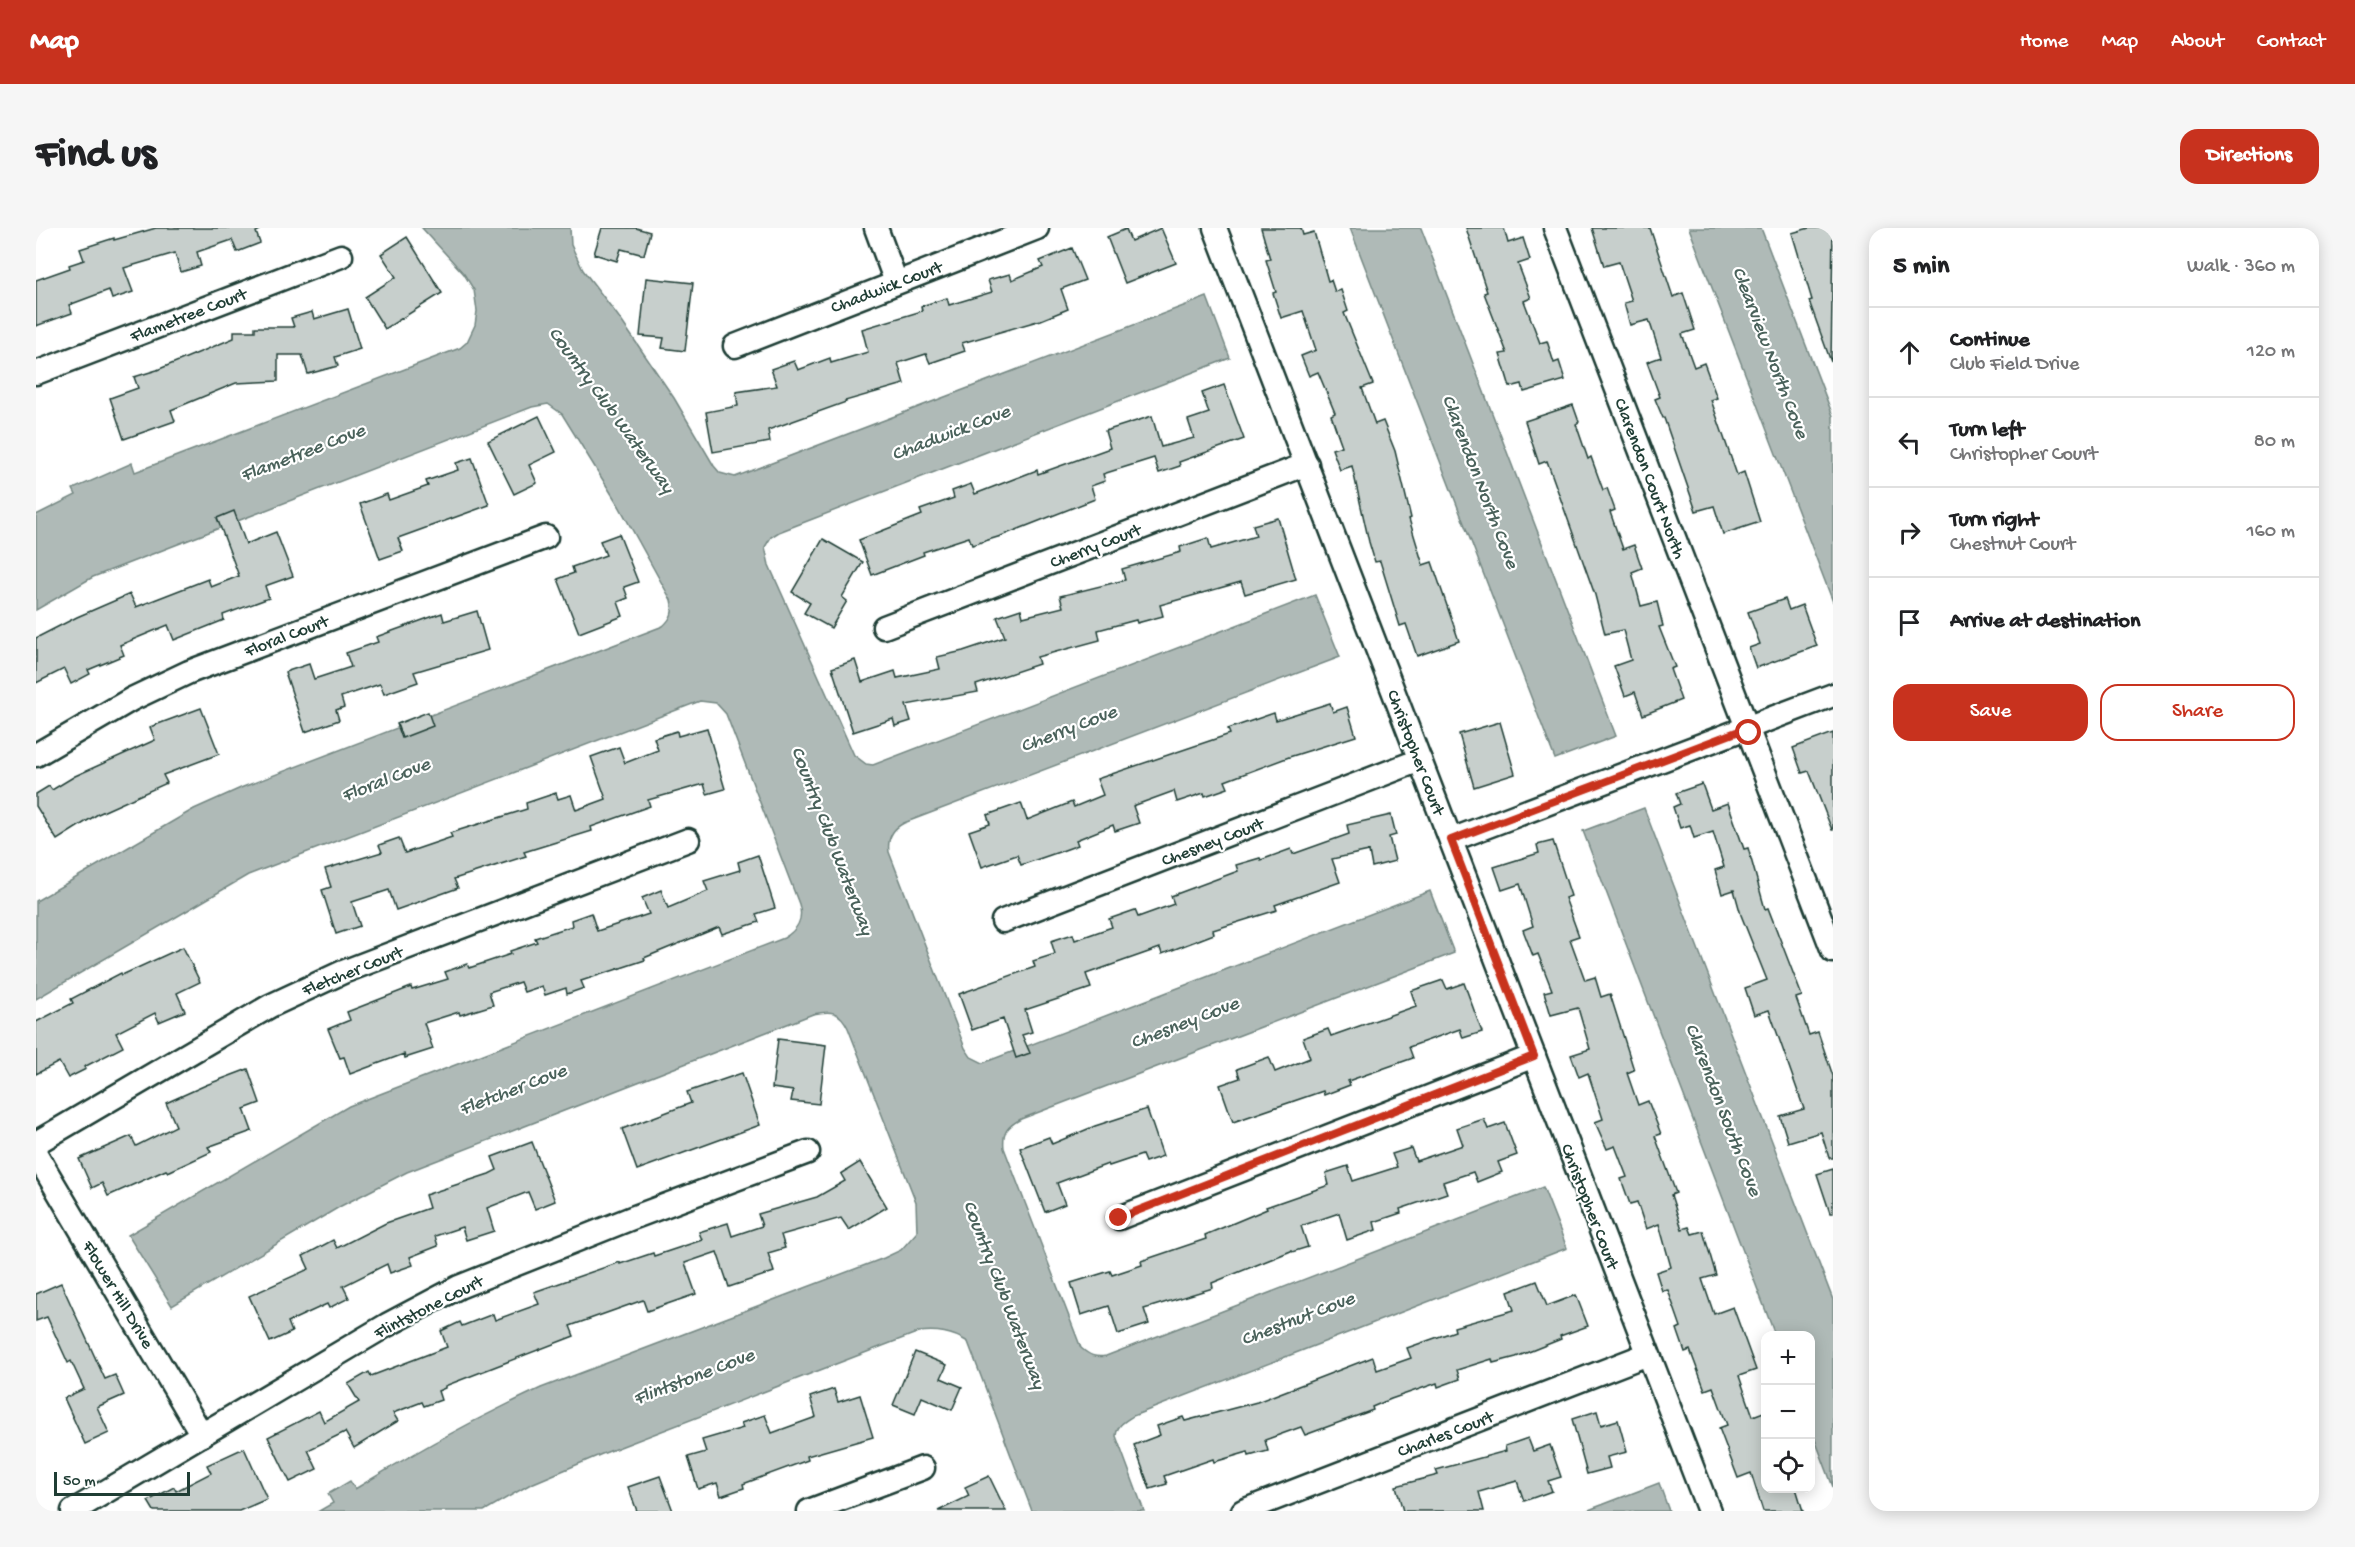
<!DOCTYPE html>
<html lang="en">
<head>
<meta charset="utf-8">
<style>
	body { margin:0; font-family:"Gochi Hand",sans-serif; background:#f6f6f6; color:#202124 }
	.controls { position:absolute; right:18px; bottom:18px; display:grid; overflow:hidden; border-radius:12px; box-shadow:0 3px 15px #0003 }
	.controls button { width:54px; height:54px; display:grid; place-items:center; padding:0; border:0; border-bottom:2px solid #e0e0e0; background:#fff; color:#202124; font:30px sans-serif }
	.scale { position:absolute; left:18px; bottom:15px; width:136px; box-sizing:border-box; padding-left:6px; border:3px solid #1f3d34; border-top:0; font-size:16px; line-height:21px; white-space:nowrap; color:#1f3d34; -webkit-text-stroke:4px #fff; paint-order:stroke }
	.stop { position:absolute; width:18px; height:18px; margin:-14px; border:4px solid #c8321e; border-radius:50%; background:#fff }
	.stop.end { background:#c8321e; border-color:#fff; box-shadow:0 2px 6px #0008 }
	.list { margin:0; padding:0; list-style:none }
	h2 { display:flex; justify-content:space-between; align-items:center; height:78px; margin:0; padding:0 24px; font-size:26px }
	h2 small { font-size:20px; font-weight:400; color:#757577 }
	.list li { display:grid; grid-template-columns:39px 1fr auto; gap:18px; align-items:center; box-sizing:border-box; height:90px; padding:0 24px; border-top:2px solid #e0e0e0 }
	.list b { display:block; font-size:22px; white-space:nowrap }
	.list p { margin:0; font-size:20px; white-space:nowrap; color:#757577 }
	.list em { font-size:20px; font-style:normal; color:#757577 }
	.actions { display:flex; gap:12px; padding:18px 24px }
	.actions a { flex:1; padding:14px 0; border:2px solid #c8321e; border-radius:18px; text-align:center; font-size:21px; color:#c8321e }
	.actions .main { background:#c8321e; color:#fff }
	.icon { flex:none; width:33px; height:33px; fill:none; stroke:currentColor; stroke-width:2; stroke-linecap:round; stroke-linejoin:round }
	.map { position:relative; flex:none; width:1797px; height:1283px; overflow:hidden; border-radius:18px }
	header { display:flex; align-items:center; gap:36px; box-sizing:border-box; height:84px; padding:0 30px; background:#c8321e; color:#fff }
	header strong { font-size:28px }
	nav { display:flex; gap:33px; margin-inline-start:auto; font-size:21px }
	.intro { display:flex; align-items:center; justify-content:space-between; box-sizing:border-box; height:144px; padding:0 36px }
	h1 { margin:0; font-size:42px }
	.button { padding:15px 27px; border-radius:18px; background:#c8321e; color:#fff; font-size:21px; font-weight:700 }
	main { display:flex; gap:36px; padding:0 36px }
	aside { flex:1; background:#fff; border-radius:18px; box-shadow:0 3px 15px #0003 }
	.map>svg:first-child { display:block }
</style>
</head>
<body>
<header>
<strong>Map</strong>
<nav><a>Home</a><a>Map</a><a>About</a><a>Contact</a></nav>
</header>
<div class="intro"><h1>Find us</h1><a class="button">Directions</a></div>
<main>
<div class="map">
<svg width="1797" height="1283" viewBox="0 0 1797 1283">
	<rect width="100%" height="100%" fill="#fff"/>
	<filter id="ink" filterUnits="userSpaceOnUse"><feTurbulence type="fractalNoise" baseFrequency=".0167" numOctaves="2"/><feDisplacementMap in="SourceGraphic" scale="12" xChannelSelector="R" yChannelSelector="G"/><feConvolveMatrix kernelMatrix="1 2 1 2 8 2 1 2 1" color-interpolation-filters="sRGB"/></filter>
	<g filter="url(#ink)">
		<!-- water -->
		<g fill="#afbab7" stroke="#758883" stroke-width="1.5">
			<path d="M386,0H534L535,17L547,42L582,88L638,170L678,238L684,245L699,249L1171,69L1194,130L743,304L735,309L729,319L733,337L818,527L830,536L837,537L1279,367L1304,429L868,595C856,601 851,610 853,624L929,820L935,829L947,835L1394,663L1418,725L985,891C972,898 966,904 968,920L1045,1120C1053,1127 1059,1130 1070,1128L1507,959L1531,1020L1097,1188C1088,1194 1081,1197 1080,1208L1108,1283H996L932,1114C916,1104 901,1102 883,1104L566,1226L493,1257L448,1283H283L297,1275L292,1266L314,1253L319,1261C380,1223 441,1190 505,1160L848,1030L865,1022L881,1004L880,974L812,800C804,783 795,782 777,786L371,944L305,978L136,1078L92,1007L313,878L748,710C761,702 768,692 763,676L690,486L680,475L664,473L212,647L0,771V673L158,581L207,559L627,398C636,390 638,383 635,372L583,278L526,186L512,176L496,179L57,349L0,382V287L40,267L37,261L96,235L99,244L424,120L431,114L439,97L441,83L438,62L428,46Z"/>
			<polygon points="1314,0 1385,0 1580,508 1519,531"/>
			<polygon points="1653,0 1725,0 1797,188 1797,374"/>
			<polygon points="1608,580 1797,1072 1797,1259 1775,1201 1774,1108 1739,1107 1547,603"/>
			<polygon points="1623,1255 1633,1283 1550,1283"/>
		</g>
		<!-- building -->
		<g fill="#c7cfcc" stroke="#1f3d34" stroke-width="1.5">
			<polygon points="120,0 224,0 224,2 220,4 224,15 201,24 196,12 161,24 165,38 145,44 139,25 88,40 97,64 76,71 73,62 33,77 36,85 0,98 0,52 34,40 33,37 48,32 44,21 78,10 78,12"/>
			<polygon points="566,0 600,0 614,4 608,27 585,21 581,33 558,26"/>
			<polygon points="1125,0 1140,35 1089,55 1071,9 1090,1 1095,13"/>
			<polygon points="1225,0 1265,0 1267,7 1278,4 1292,53 1295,52 1299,64 1305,62 1312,83 1308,85 1337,156 1326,160 1339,196 1347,193 1359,223 1375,290 1373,291 1387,337 1396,334 1423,413 1381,428 1370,396 1364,398 1344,333 1339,334 1333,314 1316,238 1304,242 1296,221 1306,218 1295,187 1299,185 1282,144 1273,148 1265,128 1280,122 1267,83 1245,90 1237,65 1240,64 1230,32 1234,31"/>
			<polygon points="1430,0 1468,0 1472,15 1487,10 1494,32 1482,36 1495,70 1488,73 1504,115 1511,113 1518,135 1523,133 1529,152 1488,164 1486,156 1474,159 1464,126 1471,125 1448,65 1451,64"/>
			<polygon points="1556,0 1614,0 1637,69 1647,65 1659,102 1646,106 1658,139 1668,135 1681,170 1675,172 1701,247 1708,244 1724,294 1687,306 1678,278 1660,283 1628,190 1627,190 1619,171 1624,169 1611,134 1625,129 1613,92 1594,97 1588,75 1596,73 1583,34 1568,38"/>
			<polygon points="1773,0 1797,0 1795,134 1773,73 1776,72 1756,5"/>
			<polygon points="371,9 406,65 349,101 329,69 360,49 345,26"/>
			<polygon points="1036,20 1049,52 1025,61 1032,81 1005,92 926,115 929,123 894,135 890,126 862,135 868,156 809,173 810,174 732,202 734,214 677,224 670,184 702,178 700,164 741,158 735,141 758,133 762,142 794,130 795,135 832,124 826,101 886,83 885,78 911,70 913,77 956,64 952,52 974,46 976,52 1007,39 1004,33"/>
			<polygon points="610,50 657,55 649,123 626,120 628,110 604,108"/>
			<polygon points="312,81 324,121 299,129 302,138 272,146 266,127 242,127 242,153 200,155 135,182 139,193 88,211 74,170 102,160 98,149 121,142 198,110 198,103 219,103 219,99 258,99 255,90 276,84 278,91"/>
			<polygon points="1188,157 1208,211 1143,234 1144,238 1123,245 1118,230 1067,246 1069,253 1055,258 1059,271 965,308 936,317 933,309 887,324 888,327 836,347 823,312 886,287 884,282 918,270 916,263 935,256 939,266 1001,242 1002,246 1074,220 1069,203 1116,188 1125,219 1158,210 1152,192 1173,185 1166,165"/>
			<polygon points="1537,177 1543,194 1540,196 1552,231 1555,229 1567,262 1571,260 1579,282 1574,284 1587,321 1598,317 1606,340 1596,344 1605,378 1621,374 1627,398 1623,399 1639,439 1634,441 1645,472 1607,487 1599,464 1589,468 1578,438 1595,432 1587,402 1569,406 1559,367 1511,233 1503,236 1489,193"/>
			<polygon points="503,188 520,224 493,237 501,255 478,266 452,213"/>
			<polygon points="436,230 453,277 362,310 367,323 344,331 324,276 351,266 353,272 392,258 390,253 422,242 420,235"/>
			<polygon points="198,283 210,316 240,304 257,348 229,358 233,370 187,387 188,392 138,412 132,397 84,417 88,427 52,442 54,446 35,456 28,441 0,455 0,410 41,389 94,366 100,379 172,351 175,359 203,348 181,290"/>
			<polygon points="1242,290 1260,351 1209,366 1205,354 1124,377 1127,388 1101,395 1100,392 1062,402 1064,412 1001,429 1003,436 940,457 942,464 870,477 875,493 859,498 857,491 817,504 796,440 819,432 826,454 859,443 861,450 904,441 901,429 927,423 969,409 961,389 985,381 987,389 1027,379 1024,368 1089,352 1086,341 1145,324 1144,319 1172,310 1175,321 1220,308 1217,297"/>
			<polygon points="583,306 602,354 588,359 592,370 582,374 587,388 543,405 522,351 538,345 536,339 570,327 564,313"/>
			<polygon points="787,311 827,334 806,369 811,373 795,400 768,385 774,375 756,364"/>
			<polygon points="1749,371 1753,382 1766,377 1781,418 1720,440 1713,420 1724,416 1712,384"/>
			<polygon points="441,383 452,422 378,444 382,454 348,466 344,456 305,469 308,479 300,482 303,492 269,504 249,444 273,436 278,451 315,439 310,425 342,414 340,409 406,385 408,393"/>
			<polygon points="1294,475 1297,484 1311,479 1320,508 1253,529 1189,553 1192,560 1169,568 1168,565 1141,574 1138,563 1097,578 1103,595 1079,603 1077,597 1040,612 1042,617 1023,624 985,637 981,627 946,639 933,603 954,596 951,587 985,575 991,592 1036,574 1038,579 1067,567 1061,551 1194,506 1192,501 1238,485 1240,492"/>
			<polygon points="165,480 183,526 127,547 131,555 62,586 21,612 0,578 0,566 13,558 16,562 39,548 119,512 114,499"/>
			<polygon points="392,484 397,498 366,510 361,496"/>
			<polygon points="1464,494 1479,546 1438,559 1423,506"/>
			<polygon points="671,500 689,561 671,566 668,556 612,572 614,578 555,599 556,603 488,624 490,628 418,651 422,660 360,682 353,662 316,674 324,698 300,706 286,662 295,659 289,641 346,624 343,617 363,610 369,625 416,609 414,605 491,581 490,575 520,565 522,571 535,567 540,582 570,571 555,529 583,519 589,535 622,522 618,510 641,503 642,508"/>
			<polygon points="1797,505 1797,602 1796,602 1773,543 1766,545 1757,520"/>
			<polygon points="1666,556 1675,581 1692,575 1708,621 1712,620 1729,681 1732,680 1766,768 1760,770 1773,807 1782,804 1797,848 1797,930 1793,930 1785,904 1752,914 1744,888 1768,881 1733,782 1718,787 1709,760 1731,752 1705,687 1698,662 1686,666 1679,642 1688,639 1677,604 1658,610 1654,597 1644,600 1637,579 1644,576 1640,565"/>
			<polygon points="1355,587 1360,607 1353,609 1359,633 1336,639 1333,623 1296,631 1304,654 1239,677 1241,682 1177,702 1178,706 1126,726 1124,720 1050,746 1055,760 989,782 996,804 986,807 994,825 980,830 967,791 936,802 923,766 999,739 997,733 1019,726 1015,713 1037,706 1039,712 1076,699 1073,691 1099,682 1102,689 1138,676 1135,668 1202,643 1200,637 1224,630 1225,632 1255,621 1257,626 1313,606 1311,597"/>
			<polygon points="1517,613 1535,668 1529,670 1543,708 1534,711 1549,752 1559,749 1565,769 1574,766 1598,842 1591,845 1602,877 1612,873 1625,906 1619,908 1640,965 1635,967 1646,1001 1653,999 1656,1006 1667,1003 1680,1047 1666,1051 1678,1086 1697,1079 1720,1142 1703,1148 1717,1188 1730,1183 1730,1260 1760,1260 1767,1283 1727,1283 1715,1245 1702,1250 1683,1200 1691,1197 1677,1159 1669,1162 1654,1122 1649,1124 1641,1101 1645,1099 1632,1062 1626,1063 1620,1044 1635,1039 1623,996 1610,1001 1601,974 1594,976 1585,951 1591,949 1579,918 1571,921 1559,894 1567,891 1552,845 1543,849 1535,827 1554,821 1542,780 1515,787 1508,764 1516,762 1502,726 1497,728 1487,702 1497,698 1484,656 1466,662 1458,639 1503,625 1501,617"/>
			<polygon points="722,627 739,680 720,686 723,694 686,706 683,699 608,730 609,732 545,753 548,760 531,766 530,760 509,767 506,758 488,764 484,754 453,764 457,777 424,787 423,784 388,795 397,821 369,830 368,826 314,846 308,829 304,830 292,801 314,792 311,784 375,759 376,762 412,751 409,744 431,736 433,740 475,726 474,723 501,714 499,710 536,698 535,692 555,685 561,703 613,686 606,670 625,662 632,680 672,663 668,653 704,642 702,634"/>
			<polygon points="147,719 164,754 141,765 149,783 123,794 119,785 80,805 87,819 48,839 50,841 32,850 23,834 0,846 0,794 37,775 35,771 85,745 86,747"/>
			<polygon points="1407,752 1411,761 1428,755 1446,804 1427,810 1424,801 1373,819 1377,830 1312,853 1314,857 1288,867 1287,863 1197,894 1184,857 1204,850 1201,841 1233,829 1239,844 1274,830 1267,810 1292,801 1295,808 1380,778 1375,763"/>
			<polygon points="742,811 790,817 783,876 755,873 757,863 736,860"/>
			<polygon points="212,841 224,875 208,881 216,903 172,919 175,924 132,944 130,942 72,968 66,955 56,960 43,931 95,908 100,918 140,898 130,875 170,857"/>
			<polygon points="706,845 724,897 601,942 586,901 655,875 651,864"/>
			<polygon points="1111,881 1127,928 1109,934 1106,927 1073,938 1072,936 1021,955 1029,976 1009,984 984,920 1013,909 1016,916 1059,898"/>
			<polygon points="1448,891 1452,901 1469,895 1481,927 1462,934 1466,944 1441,954 1437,944 1407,954 1411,965 1364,981 1365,985 1338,994 1340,1002 1311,1012 1303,985 1265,998 1272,1019 1256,1024 1255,1023 1176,1055 1177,1060 1108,1081 1113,1096 1082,1106 1073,1078 1045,1087 1035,1055 1074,1043 1076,1047 1106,1037 1105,1033 1170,1011 1169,1007 1231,981 1230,979 1293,957 1290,945 1312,938 1317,953 1361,939 1356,926 1375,920 1380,933 1427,917 1421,900"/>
			<polygon points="496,914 519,973 499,981 492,964 451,980 458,1003 430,1012 426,999 399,1008 402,1018 374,1029 377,1037 354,1045 351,1036 307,1058 313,1070 293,1080 291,1076 252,1094 256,1104 234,1114 213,1068 273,1041 267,1028 297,1012 301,1020 350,995 393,980 389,967 453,946 461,942 456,929"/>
			<polygon points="824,934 851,979 813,1002 805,990 745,1007 749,1020 732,1025 738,1044 693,1059 681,1024 649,1035 660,1066 611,1083 607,1072 534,1098 538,1108 409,1158 409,1160 402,1163 405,1172 388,1178 386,1174 357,1185 362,1193 318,1220 309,1204 272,1222 281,1241 254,1254 232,1209 283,1183 288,1194 323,1174 312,1156 333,1144 335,1148 411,1119 405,1103 424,1094 426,1098 457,1086 459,1092 503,1076 498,1064 584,1034 584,1036 617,1025 618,1028 666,1012 663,1004 692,995 696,1008 726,998 722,986 781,969 809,953 805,946"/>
			<polygon points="1797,941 1797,985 1794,985 1781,946"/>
			<polygon points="1501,1053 1511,1078 1540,1067 1552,1098 1524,1108 1525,1111 1480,1129 1457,1135 1456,1131 1421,1142 1424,1151 1402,1159 1401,1155 1355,1171 1336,1179 1337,1182 1269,1207 1265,1199 1229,1212 1232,1223 1213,1228 1212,1224 1178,1234 1177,1231 1128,1248 1131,1256 1114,1261 1098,1217 1124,1207 1121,1198 1147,1189 1149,1193 1221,1174 1337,1129 1341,1142 1375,1130 1371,1120 1419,1103 1418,1099 1478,1082 1472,1064"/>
			<polygon points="25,1055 69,1151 79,1147 88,1167 61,1179 73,1205 49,1216 28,1170 48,1161 35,1133 32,1135 11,1089 0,1093 0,1066"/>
			<polygon points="879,1124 911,1137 905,1150 926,1159 916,1182 886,1169 879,1186 857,1177"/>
			<polygon points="798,1161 802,1174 824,1167 837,1209 771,1228 772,1232 707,1256 708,1260 685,1268 681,1255 662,1261 652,1229 670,1224 666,1212 707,1200 705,1195 729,1187 736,1205 780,1189 774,1169"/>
			<polygon points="1561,1183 1565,1197 1582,1192 1591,1224 1571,1229 1574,1240 1551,1246 1536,1191"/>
			<polygon points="1492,1210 1497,1223 1514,1217 1525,1249 1512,1253 1516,1263 1488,1273 1481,1253 1443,1264 1448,1283 1367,1283 1360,1258 1402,1247 1400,1242 1470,1223 1469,1218"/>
			<polygon points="208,1220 231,1271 203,1283 118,1283 112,1273 138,1259 140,1263 175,1245 171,1237"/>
			<polygon points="624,1248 637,1283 601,1283 592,1259"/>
			<polygon points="953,1248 970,1283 902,1283 933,1268 929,1259"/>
		</g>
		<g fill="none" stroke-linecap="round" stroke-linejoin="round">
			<!-- minor casing -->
			<g stroke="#1f3d34" stroke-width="27">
				<g id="minor">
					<polyline points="840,0 860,54"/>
					<polyline points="1179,0 1673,1283"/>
					<polyline points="1519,0 1797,723"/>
					<polyline points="699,118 1001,0"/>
					<polyline points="0,145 305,28"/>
					<polyline points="848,399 1271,236"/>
					<polyline points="0,527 96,471 153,444 510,309"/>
					<polyline points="1415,612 1797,467"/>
					<polyline points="967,693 1384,532"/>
					<polyline points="0,915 234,778 307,744 652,612"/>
					<polyline points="0,926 166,1207"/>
					<polyline points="1083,990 1498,828"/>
					<polyline points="37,1283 351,1097 423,1059 596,990 772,924"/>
					<polyline points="773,1283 887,1240"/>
					<polyline points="1207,1283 1612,1126"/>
				</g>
			</g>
			<!-- minor -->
			<use href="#minor" stroke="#fff" stroke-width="22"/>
		</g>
	</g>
	<g fill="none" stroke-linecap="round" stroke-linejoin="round" filter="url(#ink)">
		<!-- route -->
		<polyline stroke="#c8321e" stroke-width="8" points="1083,990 1498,828 1415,612 1711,500 1713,505"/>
	</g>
	<g text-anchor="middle" stroke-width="4.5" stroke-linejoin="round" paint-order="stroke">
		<!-- street labels -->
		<g font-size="18" fill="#1f3d34" stroke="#fff">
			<text transform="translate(850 58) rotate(-21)" y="6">Chadwick Court</text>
			<text transform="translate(152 86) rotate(-21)" y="6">Flametree Court</text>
			<text transform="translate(1615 250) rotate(69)" y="6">Clarendon Court North</text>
			<text transform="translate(1059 317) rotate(-21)" y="6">Cherry Court</text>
			<text transform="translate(250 407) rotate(-21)" y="6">Floral Court</text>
			<text transform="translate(1381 524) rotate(69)" y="6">Christopher Court</text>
			<text transform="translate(1176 613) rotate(-21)" y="6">Chesney Court</text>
			<text transform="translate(316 742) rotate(-22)" y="6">Fletcher Court</text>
			<text transform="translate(1555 978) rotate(69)" y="6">Christopher Court</text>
			<text transform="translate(83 1066) rotate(59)" y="6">Flower Hill Drive</text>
			<text transform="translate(392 1078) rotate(-27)" y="6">Flintstone Court</text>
			<text transform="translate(1409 1205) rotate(-21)" y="6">Charles Court</text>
		</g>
		<!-- water labels -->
		<g font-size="20" font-style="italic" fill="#4a625b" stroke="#fff">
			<text transform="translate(1736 124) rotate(69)" y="7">Clearview North Cove</text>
			<text transform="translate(577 181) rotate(54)" y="7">Country Club Waterway</text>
			<text transform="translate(914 203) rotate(-21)" y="7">Chadwick Cove</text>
			<text transform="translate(266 223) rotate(-21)" y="7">Flametree Cove</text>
			<text transform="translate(1446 253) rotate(69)" y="7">Clarendon North Cove</text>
			<text transform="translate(1032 499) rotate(-21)" y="7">Cherry Cove</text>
			<text transform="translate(349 550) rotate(-21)" y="7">Floral Cove</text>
			<text transform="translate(798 612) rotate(69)" y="7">Country Club Waterway</text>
			<text transform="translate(1148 793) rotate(-21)" y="7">Chesney Cove</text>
			<text transform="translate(476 860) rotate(-21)" y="7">Fletcher Cove</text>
			<text transform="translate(1689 881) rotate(69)" y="7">Clarendon South Cove</text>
			<text transform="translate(970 1066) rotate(69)" y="7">Country Club Waterway</text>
			<text transform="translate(1261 1089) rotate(-21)" y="7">Chestnut Cove</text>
			<text transform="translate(657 1147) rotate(-21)" y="7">Flintstone Cove</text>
		</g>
	</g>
</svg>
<div class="controls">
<button>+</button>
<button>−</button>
<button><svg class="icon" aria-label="locate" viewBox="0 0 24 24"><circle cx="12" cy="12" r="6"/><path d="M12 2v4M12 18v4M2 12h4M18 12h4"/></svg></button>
</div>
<div class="scale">50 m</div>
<div class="stop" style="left:1713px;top:505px"></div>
<div class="stop end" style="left:1083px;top:990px"></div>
</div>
<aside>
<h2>5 min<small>Walk · 360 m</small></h2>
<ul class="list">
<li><svg class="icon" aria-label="ahead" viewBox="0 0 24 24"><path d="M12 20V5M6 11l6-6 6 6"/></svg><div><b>Continue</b><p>Club Field Drive</p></div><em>120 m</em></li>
<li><svg class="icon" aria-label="left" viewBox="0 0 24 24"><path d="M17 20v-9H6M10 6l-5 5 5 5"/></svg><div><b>Turn left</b><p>Christopher Court</p></div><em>80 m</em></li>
<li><svg class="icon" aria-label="right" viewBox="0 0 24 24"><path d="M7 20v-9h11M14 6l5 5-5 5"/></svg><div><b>Turn right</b><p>Chestnut Court</p></div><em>160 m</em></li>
<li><svg class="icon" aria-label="arrive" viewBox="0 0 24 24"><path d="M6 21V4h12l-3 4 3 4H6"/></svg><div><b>Arrive at destination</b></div></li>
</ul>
<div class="actions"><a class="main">Save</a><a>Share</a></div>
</aside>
</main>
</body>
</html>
